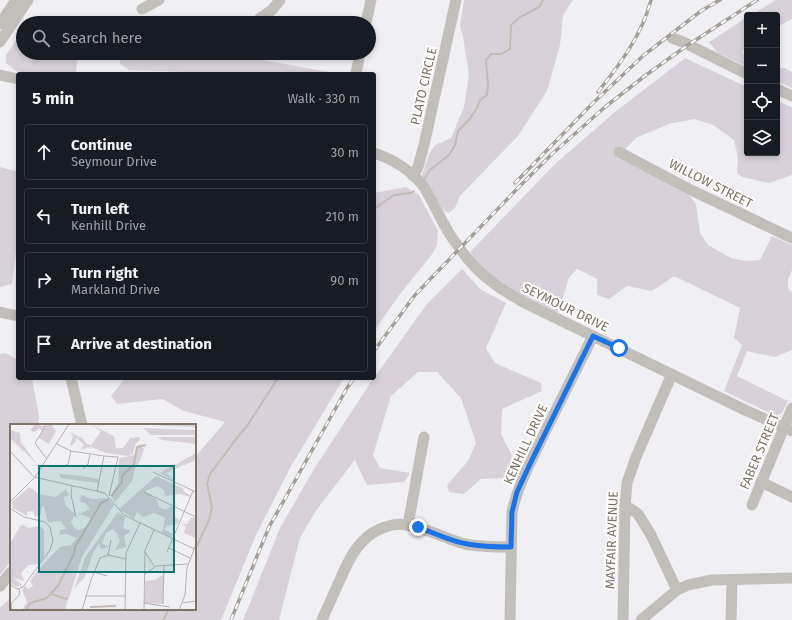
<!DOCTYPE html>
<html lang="en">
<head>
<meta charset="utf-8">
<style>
	body { margin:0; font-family:"Fira Sans",sans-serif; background:#20242c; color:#f1f3f6 }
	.controls { position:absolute; right:12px; top:12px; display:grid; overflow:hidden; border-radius:4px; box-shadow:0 2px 6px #0003 }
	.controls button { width:36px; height:36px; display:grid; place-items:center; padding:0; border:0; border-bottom:1px solid #363941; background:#171b24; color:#f1f3f6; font:20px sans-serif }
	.stop { position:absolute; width:12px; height:12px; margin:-9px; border:3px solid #1a73e8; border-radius:50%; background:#fff }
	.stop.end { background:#1a73e8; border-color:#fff; box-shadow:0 1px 4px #0008 }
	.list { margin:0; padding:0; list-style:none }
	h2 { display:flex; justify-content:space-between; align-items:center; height:52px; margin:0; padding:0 16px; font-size:17px }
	h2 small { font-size:13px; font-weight:400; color:#9ea1a6 }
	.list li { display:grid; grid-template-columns:26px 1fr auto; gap:12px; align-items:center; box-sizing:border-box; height:56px; margin:0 8px 8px; padding:0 8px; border:1px solid #363941; border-radius:4px }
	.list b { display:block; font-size:15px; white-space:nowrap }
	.list p { margin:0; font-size:13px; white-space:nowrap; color:#9ea1a6 }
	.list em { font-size:13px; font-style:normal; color:#9ea1a6 }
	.icon { flex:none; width:22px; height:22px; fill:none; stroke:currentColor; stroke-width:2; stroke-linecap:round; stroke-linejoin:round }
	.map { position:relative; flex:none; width:792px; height:620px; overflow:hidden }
	.search { position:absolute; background:#171b24; box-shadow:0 2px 6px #0003; left:16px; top:16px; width:360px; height:44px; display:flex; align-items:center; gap:10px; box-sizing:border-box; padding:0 14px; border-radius:22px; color:#9ea1a6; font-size:15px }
	.panel { position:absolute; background:#171b24; box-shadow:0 2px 6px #0003; left:16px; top:72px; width:360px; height:308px; border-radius:4px }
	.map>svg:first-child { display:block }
</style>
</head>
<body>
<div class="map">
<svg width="792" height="620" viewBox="0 0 792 620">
	<rect width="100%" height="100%" fill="#f0f0f4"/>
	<!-- green -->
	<g fill="#d8d1da">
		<polygon points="464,0 573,0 563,15 560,45 547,91 518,136 460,196 455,208 449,213 444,211 431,191 421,178 429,154 435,145 451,138 464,107 469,75 463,37 460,26"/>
		<polygon points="776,0 792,0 792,19 777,27 777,15 751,15"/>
		<polygon points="747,17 747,43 742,52 745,56 747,58 747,67 718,53 709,42"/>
		<polygon points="23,30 23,53 79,53 76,70 77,74 30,74 16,71 6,63 6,55"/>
		<polygon points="119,53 195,53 257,59 340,74 202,74 185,72 129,70 120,64"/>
		<path d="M685,58L747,87V153H777V101L792,107V175L769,183L742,177L737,173L738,158L734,140L713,125L694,119L669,124L636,138L625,149L624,159L689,195L696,204L700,233L708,245L731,258L746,261L760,260L772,236L792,245V270L788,279V288L792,292V350L775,357L747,351L737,376L788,401L782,413L776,416L724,391L742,345L734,338L740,308L674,276L652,291L627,286L609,299L597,295V279L577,269L569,278L558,313C525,297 492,284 470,252L556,163L615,112Z"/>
		<polygon points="777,68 785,68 792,72 792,88 777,81"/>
		<polygon points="0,167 18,172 18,241 17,243 12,284 0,287"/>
		<polygon points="406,187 419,195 438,231 437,245 433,253 400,294 374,331 374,193"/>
		<polygon points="462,269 480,289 506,303 486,348 495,363 541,383 542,391 502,409 501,434 516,463 509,478 481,479 464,494 449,492 447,485 468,461 476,443 461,398 437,372 418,372 391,396 373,455 380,468 410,473 404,482 367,485 355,460 317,509 300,538 279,620 243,620 280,528 314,469 371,382 427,304"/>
		<polygon points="5,353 18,360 18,378 32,378 39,416 38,425 11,425 11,561 0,575 0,354"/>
		<polygon points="125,378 153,378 157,380 158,378 344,378 290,468 256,535 221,620 0,620 0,608 11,597 11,609 195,609 195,457 225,422 184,411 162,399 117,404 111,396"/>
	</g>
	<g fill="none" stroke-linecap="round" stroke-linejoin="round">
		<!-- stream -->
		<g stroke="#c5bbb6" stroke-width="2">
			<polyline points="425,178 430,170 449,155 455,145 458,131 469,120 477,108 480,100 487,95 488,85 486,60 491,54 501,54 510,49 511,25 519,18 539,7 543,0"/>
			<polyline points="374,209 394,195 411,193 414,191"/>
			<polyline points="195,550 209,520 212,507 207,484 210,474 240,434 247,426 278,378"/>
			<polyline points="163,620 169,609"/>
		</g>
		<!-- minor -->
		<g stroke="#c2bfbb" stroke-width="11">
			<polyline points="142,9 159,0"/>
			<polyline points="260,18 272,10 280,0"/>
			<polyline points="366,23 371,0"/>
			<polyline points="0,24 16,0"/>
			<polyline points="672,38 683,42 747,74"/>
			<polyline points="0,42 28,0"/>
			<polyline points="356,74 360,53"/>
			<polyline points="0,75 18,79"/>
			<polyline points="777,89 792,96"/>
			<polyline points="619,152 691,190 792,238"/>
			<path d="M374,153C393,159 412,171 424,187C433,202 440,218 449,233C454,241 461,250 467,258C483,278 504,292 527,304L745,410L792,431"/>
			<polyline points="413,176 418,167 424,145 456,0"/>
			<polyline points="0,312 18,316"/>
			<polyline points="71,378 82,425"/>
			<polyline points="761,482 792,497"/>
			<polyline points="752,505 792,408"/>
			<polyline points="625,506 631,509 638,514 643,522 651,535 677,590"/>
			<polyline points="408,525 424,437"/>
			<polyline points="0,586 11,572"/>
			<path d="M322,620C327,608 333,596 338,584C345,569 351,553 363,541C373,530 392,522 407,525C427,528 446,539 465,544C480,547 496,547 511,547"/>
			<path d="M510,620L512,512C518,484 533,458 545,432C561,400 577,368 593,336"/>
			<polyline points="623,620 625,506 627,483 636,457 672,374"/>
			<polyline points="641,620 677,590 688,585 712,580 792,578"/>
			<polyline points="731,620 732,580"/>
		</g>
		<!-- rail casing -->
		<g stroke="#a59f99" stroke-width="3.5">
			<g id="rail">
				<path d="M598,92C620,64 642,35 651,0"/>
				<polyline points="515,183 593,103 644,55 701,11 720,0"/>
				<polyline points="374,351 415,295 514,192 551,155 605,107 646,75 688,45 757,0"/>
				<polyline points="231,620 269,527 347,388 354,378"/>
			</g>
		</g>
		<!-- rail -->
		<use href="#rail" stroke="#fff" stroke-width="2" stroke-dasharray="6" stroke-linecap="butt"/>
	</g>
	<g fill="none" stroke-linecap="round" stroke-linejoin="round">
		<!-- route -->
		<path stroke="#1a73e8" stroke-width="5" d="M418,527C436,534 455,543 474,545C486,547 499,547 511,547L512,512L517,492L530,464L593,336L619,348"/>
	</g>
	<g text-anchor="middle" stroke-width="4" stroke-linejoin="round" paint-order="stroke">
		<!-- street labels -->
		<g font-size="13" fill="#7f7365" stroke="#fff">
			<text transform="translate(423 86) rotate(-77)" y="5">PLATO CIRCLE</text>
			<text transform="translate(711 183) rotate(27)" y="5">WILLOW STREET</text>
			<text transform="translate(566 307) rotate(26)" y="5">SEYMOUR DRIVE</text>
			<text transform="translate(525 444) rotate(-65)" y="5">KENHILL DRIVE</text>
			<text transform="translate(759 451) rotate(-67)" y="5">FABER STREET</text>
			<text transform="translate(611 540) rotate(-88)" y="5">MAYFAIR AVENUE</text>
		</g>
	</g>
	<!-- overview -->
	<g transform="translate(10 424)">
		<rect width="186" height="186" fill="#f0f0f4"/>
		<path d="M26,0L31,2L41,0L46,7L39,20L29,14L32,8L30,4L24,8L20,6ZM80,0L104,12L106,24H113L120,14L129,13L130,16L126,19L123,30L118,32L96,29L81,23L70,26L74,21L67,14L64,20L60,22L63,12L59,8L72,14L77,20L81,21L91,7ZM141,0H186V3L153,2ZM133,4L186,6V11H141ZM0,6L10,9L11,18L27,40L0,14ZM147,13H186V20L152,16ZM129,20L134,25L130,37L125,44L122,57L105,78L101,72L108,60L109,34L124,31ZM186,29V36L156,49L165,57L150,49ZM49,50L72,52L89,55L88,59L51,54ZM146,52L174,65L173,67L180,71V73L170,70L155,72L154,66L147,62L135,67L146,75L150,84L156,86L161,82L165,84L163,91L169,96L168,100L156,102L155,106L163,110L161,113L152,109L155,94L144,89L133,93L127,88L124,95L109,85ZM19,63L29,70L45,73L56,65L59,71L54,73L55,81L65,90L61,98L65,105L69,106L76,103L83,95L69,90L80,85L75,79L70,78L71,71L82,75L98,74L104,81L72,133L55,186H12L17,178L12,166L15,162L18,165L23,162L20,157L28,146L50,123L61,121L67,114L56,110L49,111L50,106L56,105L51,97L38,98L34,83L37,80L32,83L31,90L25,93L23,87L17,88V92L3,84L2,78ZM108,88L115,93L113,104L121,107L114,112L116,123L105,126L110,117L107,110L103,105L96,109L92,119L99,123L91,125L89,120L83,129L75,153L65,163L62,173L65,162L76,132ZM182,93L186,94L185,114L174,109L176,102L171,100H177ZM13,101L18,104L30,102L34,106V133L29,140L18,141L11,149L14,157L4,154L12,161L7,163L0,158V120L10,102ZM154,150L153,180L134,179L135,157L145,156Z" fill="#d8d1da"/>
		<path fill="none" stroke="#c5bbb6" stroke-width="2" d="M101,72L112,58V52L124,40L127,23L136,21M41,170L57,175M80,183L106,182M16,186L20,179L37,174L48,162L64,130L65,123L91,79L99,75"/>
		<path fill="none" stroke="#b9b3ae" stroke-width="1" d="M35,3L25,19L36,34M47,20L61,27L94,32M0,27L24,53L95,69L114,91L184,125M53,43L58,40L61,27M73,45L78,40L80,30M143,48L186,68M62,62L61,71L66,93M87,67L94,32L108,33L99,72M134,68L186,93M0,78L25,53L59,0M159,124L180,134M135,128L144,142M157,128L183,67M98,131L101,116M83,148L97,152M135,150L146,142L178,140M0,160L7,165L13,163L40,126L43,117L40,103L35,98L14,93L1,85M75,172H116M134,179L160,183M172,179L186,177M153,180L154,141M2,186L1,180L10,170L9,165M72,186L81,156L90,134L98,131L116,135M115,186L116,129L130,99M134,186L135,126L144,106M169,186L175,171L177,144L186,120"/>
		<path fill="#0f766e" fill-opacity="0.15" stroke="#0f766e" stroke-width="2" d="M29,42H164V148H29Z"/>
		<rect width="186" height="186" fill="none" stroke="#7f7365" stroke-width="2"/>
	</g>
</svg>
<div class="controls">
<button>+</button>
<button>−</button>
<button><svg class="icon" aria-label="locate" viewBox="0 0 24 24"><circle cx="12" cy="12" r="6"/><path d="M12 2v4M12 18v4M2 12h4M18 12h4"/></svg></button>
<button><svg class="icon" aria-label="layers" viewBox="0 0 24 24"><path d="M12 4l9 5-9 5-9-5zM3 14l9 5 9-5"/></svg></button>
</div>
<div class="stop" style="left:619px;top:348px"></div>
<div class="stop end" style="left:418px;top:527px"></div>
<div class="search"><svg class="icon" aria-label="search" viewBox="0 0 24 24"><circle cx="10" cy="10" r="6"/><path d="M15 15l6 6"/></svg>Search here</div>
<section class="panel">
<h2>5 min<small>Walk · 330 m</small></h2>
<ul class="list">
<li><svg class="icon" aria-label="ahead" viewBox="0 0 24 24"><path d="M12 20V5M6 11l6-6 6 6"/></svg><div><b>Continue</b><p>Seymour Drive</p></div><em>30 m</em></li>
<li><svg class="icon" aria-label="left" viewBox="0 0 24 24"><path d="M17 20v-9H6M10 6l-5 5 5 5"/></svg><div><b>Turn left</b><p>Kenhill Drive</p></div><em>210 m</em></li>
<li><svg class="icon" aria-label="right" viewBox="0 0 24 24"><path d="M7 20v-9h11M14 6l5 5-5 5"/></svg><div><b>Turn right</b><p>Markland Drive</p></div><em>90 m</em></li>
<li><svg class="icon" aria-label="arrive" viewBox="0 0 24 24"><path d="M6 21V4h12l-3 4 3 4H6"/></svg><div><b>Arrive at destination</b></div></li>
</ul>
</section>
</div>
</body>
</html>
